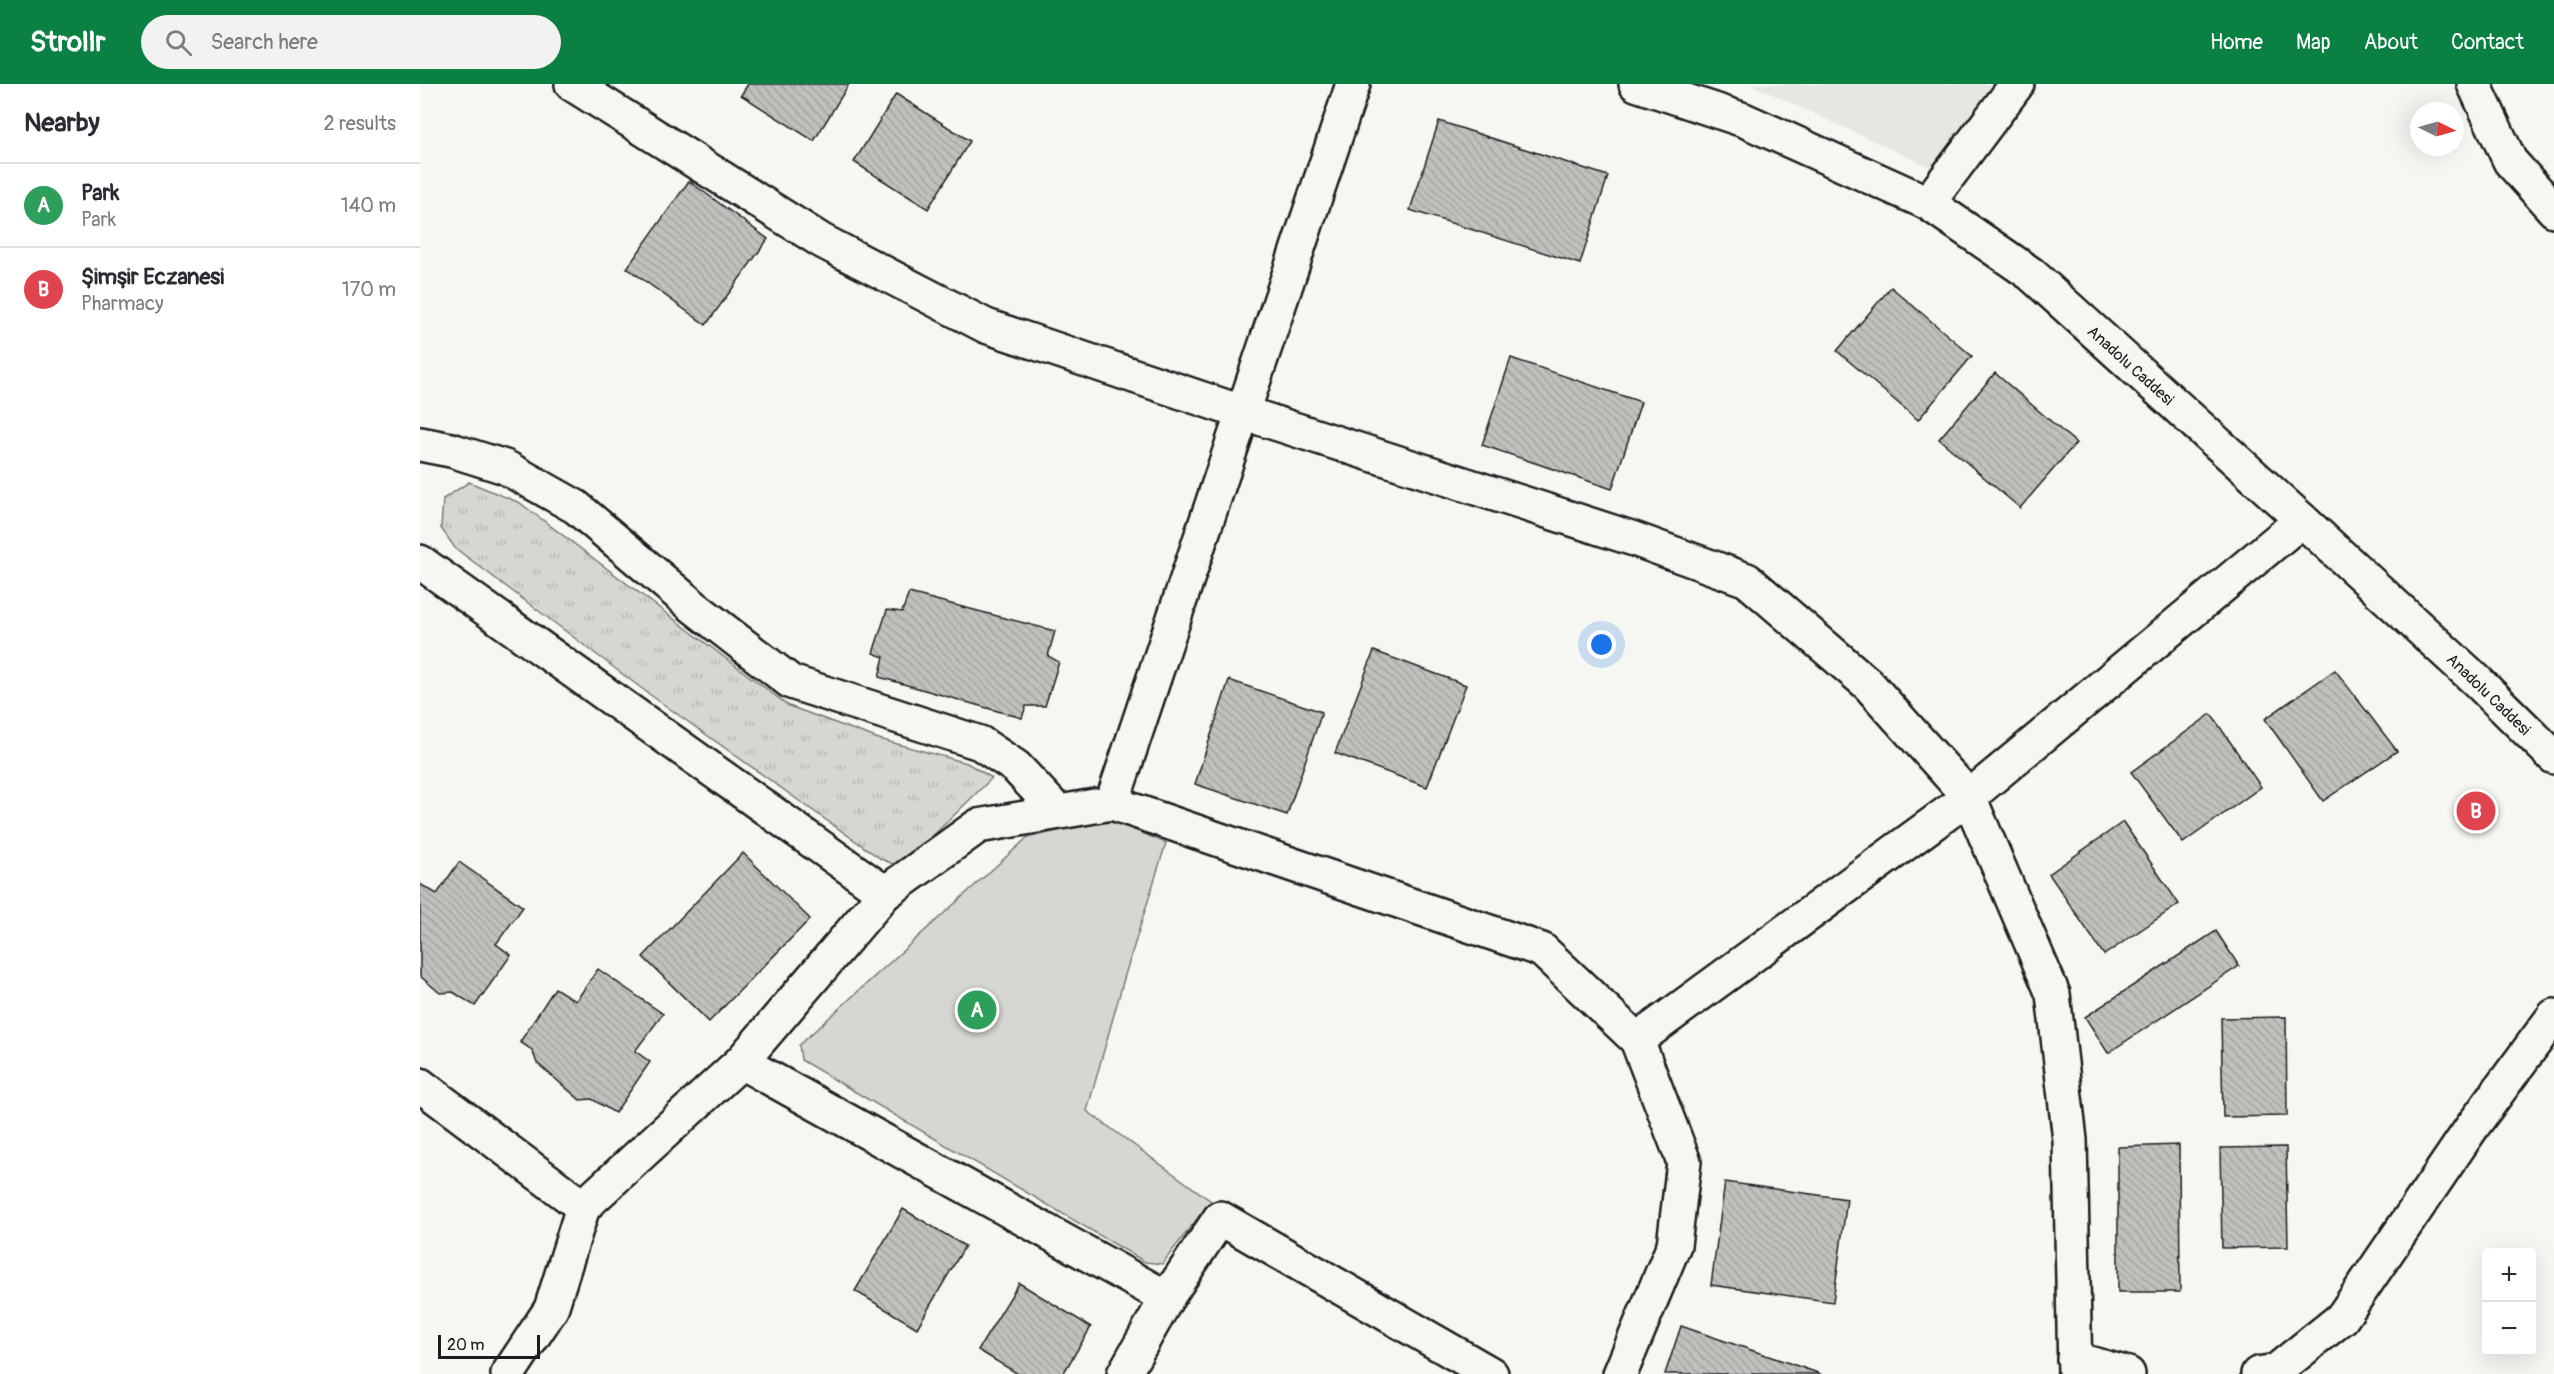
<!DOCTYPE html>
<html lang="en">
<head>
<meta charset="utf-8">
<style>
	body { margin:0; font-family:Pangolin,sans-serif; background:#f2f2f3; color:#2b2b33 }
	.controls { position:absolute; right:18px; bottom:18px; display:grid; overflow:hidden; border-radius:6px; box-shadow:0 6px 24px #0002 }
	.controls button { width:54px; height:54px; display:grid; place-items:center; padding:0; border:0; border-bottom:2px solid #e1e1e2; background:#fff; color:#2b2b33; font:30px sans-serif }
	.compass { position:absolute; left:1990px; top:18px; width:54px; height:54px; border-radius:50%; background:#fff; box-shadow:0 6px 24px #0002; rotate:95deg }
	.scale { position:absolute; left:18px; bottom:15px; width:102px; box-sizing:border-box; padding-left:6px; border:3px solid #1c1c1c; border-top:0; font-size:16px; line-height:21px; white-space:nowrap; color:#1c1c1c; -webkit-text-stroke:4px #f6f6f2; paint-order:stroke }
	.you { position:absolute; left:1182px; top:561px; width:21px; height:21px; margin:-15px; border:4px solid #fff; border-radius:50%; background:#1a73e8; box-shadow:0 0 0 9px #1a73e833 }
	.badge { display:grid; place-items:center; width:39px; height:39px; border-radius:50%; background:#0b8043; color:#fff; font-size:20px; font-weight:700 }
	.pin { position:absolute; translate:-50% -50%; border:3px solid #fff; box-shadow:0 2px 6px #0006 }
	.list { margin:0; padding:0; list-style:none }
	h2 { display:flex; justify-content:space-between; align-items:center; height:78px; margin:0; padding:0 24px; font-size:26px }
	h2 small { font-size:20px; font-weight:400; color:#7c7c81 }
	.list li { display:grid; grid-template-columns:39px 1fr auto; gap:18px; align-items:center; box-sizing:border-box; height:84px; padding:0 24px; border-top:2px solid #e1e1e2 }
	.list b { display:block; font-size:22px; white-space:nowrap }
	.list p { margin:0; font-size:20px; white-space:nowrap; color:#7c7c81 }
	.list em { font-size:20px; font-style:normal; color:#7c7c81 }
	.icon { flex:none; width:33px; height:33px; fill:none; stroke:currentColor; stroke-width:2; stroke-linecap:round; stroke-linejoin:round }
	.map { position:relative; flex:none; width:2134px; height:1290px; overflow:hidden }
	header { display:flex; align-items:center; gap:36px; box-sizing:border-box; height:84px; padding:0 30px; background:#0b8043; color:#fff }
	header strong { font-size:28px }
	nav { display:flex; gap:33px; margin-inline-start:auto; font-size:21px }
	.search { width:420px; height:54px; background:#f2f2f3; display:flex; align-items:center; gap:15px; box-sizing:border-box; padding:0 21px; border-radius:33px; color:#7c7c81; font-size:22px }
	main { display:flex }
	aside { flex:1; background:#fff }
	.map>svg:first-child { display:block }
</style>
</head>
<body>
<header>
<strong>Strollr</strong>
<div class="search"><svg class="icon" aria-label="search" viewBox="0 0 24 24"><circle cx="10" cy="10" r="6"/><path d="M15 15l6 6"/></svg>Search here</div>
<nav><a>Home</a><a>Map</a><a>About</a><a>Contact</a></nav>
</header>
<main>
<aside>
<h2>Nearby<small>2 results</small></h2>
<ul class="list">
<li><span class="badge" style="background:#2e9e5b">A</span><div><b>Park</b><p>Park</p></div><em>140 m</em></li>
<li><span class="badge" style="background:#e0444e">B</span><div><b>Şimşir Eczanesi</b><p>Pharmacy</p></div><em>170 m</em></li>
</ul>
</aside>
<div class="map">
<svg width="2134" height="1290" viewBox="0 0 2134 1290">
	<defs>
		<pattern id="grass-tufts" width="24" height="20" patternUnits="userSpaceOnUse" patternTransform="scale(1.5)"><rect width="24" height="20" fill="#d6d6d2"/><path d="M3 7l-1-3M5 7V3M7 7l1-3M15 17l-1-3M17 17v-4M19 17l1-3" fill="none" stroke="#b7b7b4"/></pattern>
		<pattern id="building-back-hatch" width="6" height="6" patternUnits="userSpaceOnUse" patternTransform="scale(1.5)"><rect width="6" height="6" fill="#c0c0bd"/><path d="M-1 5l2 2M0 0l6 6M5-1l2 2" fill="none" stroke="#a4a4a2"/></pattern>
	</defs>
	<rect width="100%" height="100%" fill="#f6f6f2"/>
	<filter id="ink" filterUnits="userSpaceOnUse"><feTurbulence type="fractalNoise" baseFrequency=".0167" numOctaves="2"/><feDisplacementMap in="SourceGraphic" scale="12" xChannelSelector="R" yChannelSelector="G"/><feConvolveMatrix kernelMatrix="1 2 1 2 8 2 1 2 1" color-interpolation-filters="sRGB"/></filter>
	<g filter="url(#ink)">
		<!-- built -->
		<polygon fill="#e6e6e2" points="1330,0 1573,0 1514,85"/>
		<!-- grass -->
		<polygon fill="url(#grass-tufts)" stroke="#797977" stroke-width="1.5" points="49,398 100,419 369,622 459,655 547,679 572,694 481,783 461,775 229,610 35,464 21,444 23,415"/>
		<!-- park -->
		<polygon fill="#d6d6d2" stroke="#797977" stroke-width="1.5" points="689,735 746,759 705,891 667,1027 791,1117 742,1180 725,1178 381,976 379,961 607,754"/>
		<!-- building -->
		<g fill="url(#building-back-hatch)" stroke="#1c1c1c" stroke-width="1.5">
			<polygon points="328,0 429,0 394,57 321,11"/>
			<polygon points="476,10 550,57 508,125 434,78"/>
			<polygon points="1019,37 1188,92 1160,180 990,126"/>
			<polygon points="269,97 348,155 286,241 207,184"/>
			<polygon points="1471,203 1552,272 1498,336 1417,267"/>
			<polygon points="1091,274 1221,318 1192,405 1062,361"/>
			<polygon points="1575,289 1656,359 1600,424 1519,355"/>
			<polygon points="489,509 635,547 628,572 639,578 625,622 606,622 602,634 459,593 464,573 453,569 467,526 482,528"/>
			<polygon points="954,567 1046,601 1007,703 915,669"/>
			<polygon points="1915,586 1977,667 1903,717 1845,635"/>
			<polygon points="809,596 902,628 867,731 775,700"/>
			<polygon points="1791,630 1841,703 1763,759 1711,688"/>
			<polygon points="1703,738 1759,820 1684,871 1629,790"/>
			<polygon points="323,769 390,835 289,938 223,873"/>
			<polygon points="39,778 103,823 76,860 91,871 55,922 33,908 20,909 0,892 0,800 17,810"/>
			<polygon points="1796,847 1819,882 1688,969 1665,933"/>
			<polygon points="178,885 243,930 215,967 230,978 195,1029 172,1015 160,1016 117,979 112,966 100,958 135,904 156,917"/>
			<polygon points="1866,933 1867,1032 1803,1033 1801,934"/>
			<polygon points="1759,1061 1760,1208 1698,1208 1698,1063"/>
			<polygon points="1866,1063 1868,1163 1802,1164 1800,1064"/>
			<polygon points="1305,1098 1427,1115 1413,1218 1291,1201"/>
			<polygon points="483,1125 545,1162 497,1244 435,1207"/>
			<polygon points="599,1199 671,1243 643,1290 598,1290 558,1266"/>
			<polygon points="1261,1242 1401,1290 1245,1290"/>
		</g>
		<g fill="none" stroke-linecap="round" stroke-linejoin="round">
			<!-- minor casing -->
			<g stroke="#1c1c1c" stroke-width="38">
				<g id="minor">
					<polyline points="152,0 402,157 566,242 824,329 1214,455 1327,496 1448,600 1549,713 1633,910 1650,1056 1655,1290"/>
					<polyline points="2054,0 2090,77 2134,126"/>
					<polyline points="1508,119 1597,0"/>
					<polyline points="0,360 31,366 85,383 156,423 274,523 371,598 560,659 596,683 638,728"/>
					<polyline points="0,478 465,809"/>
					<polyline points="692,719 933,0"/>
					<polyline points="1217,956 1549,713 1882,436"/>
					<polyline points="321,978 747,1214 800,1134 1071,1290"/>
					<polyline points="0,1001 163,1123 131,1225 88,1290"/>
					<polyline points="163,1123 321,978 465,809 558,742 692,719 1122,866 1217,956 1264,1078 1254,1161 1200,1290"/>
					<polyline points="1654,1275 1708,1290"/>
					<polyline points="704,1290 747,1214"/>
					<polyline points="1838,1290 1856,1287 1922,1234 2052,1043 2134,932"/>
				</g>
			</g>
			<!-- tertiary casing -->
			<g stroke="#1c1c1c" stroke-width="38">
				<polyline id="tertiary" points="1216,0 1324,36 1508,119 1611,190 1882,436 2056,596 2134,673"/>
			</g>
			<!-- minor -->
			<use href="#minor" stroke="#f6f6f2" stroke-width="33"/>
			<!-- tertiary -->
			<use href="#tertiary" stroke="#f6f6f2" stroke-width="33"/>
		</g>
	</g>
	<g text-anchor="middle" stroke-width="5" stroke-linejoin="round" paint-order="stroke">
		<!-- street labels -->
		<g font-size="16" fill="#1c1c1c" stroke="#f6f6f2">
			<text transform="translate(1711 281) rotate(42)" y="6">Anadolu Caddesi</text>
			<text transform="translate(2069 610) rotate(44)" y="6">Anadolu Caddesi</text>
		</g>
	</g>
</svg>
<div class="controls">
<button>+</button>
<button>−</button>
</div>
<svg class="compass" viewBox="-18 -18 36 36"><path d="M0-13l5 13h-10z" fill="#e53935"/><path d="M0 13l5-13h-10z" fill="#7c7c81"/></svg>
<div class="scale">20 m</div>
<div class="you"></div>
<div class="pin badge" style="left:557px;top:926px;background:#2e9e5b">A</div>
<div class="pin badge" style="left:2056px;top:727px;background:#e0444e">B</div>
</div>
</main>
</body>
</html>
